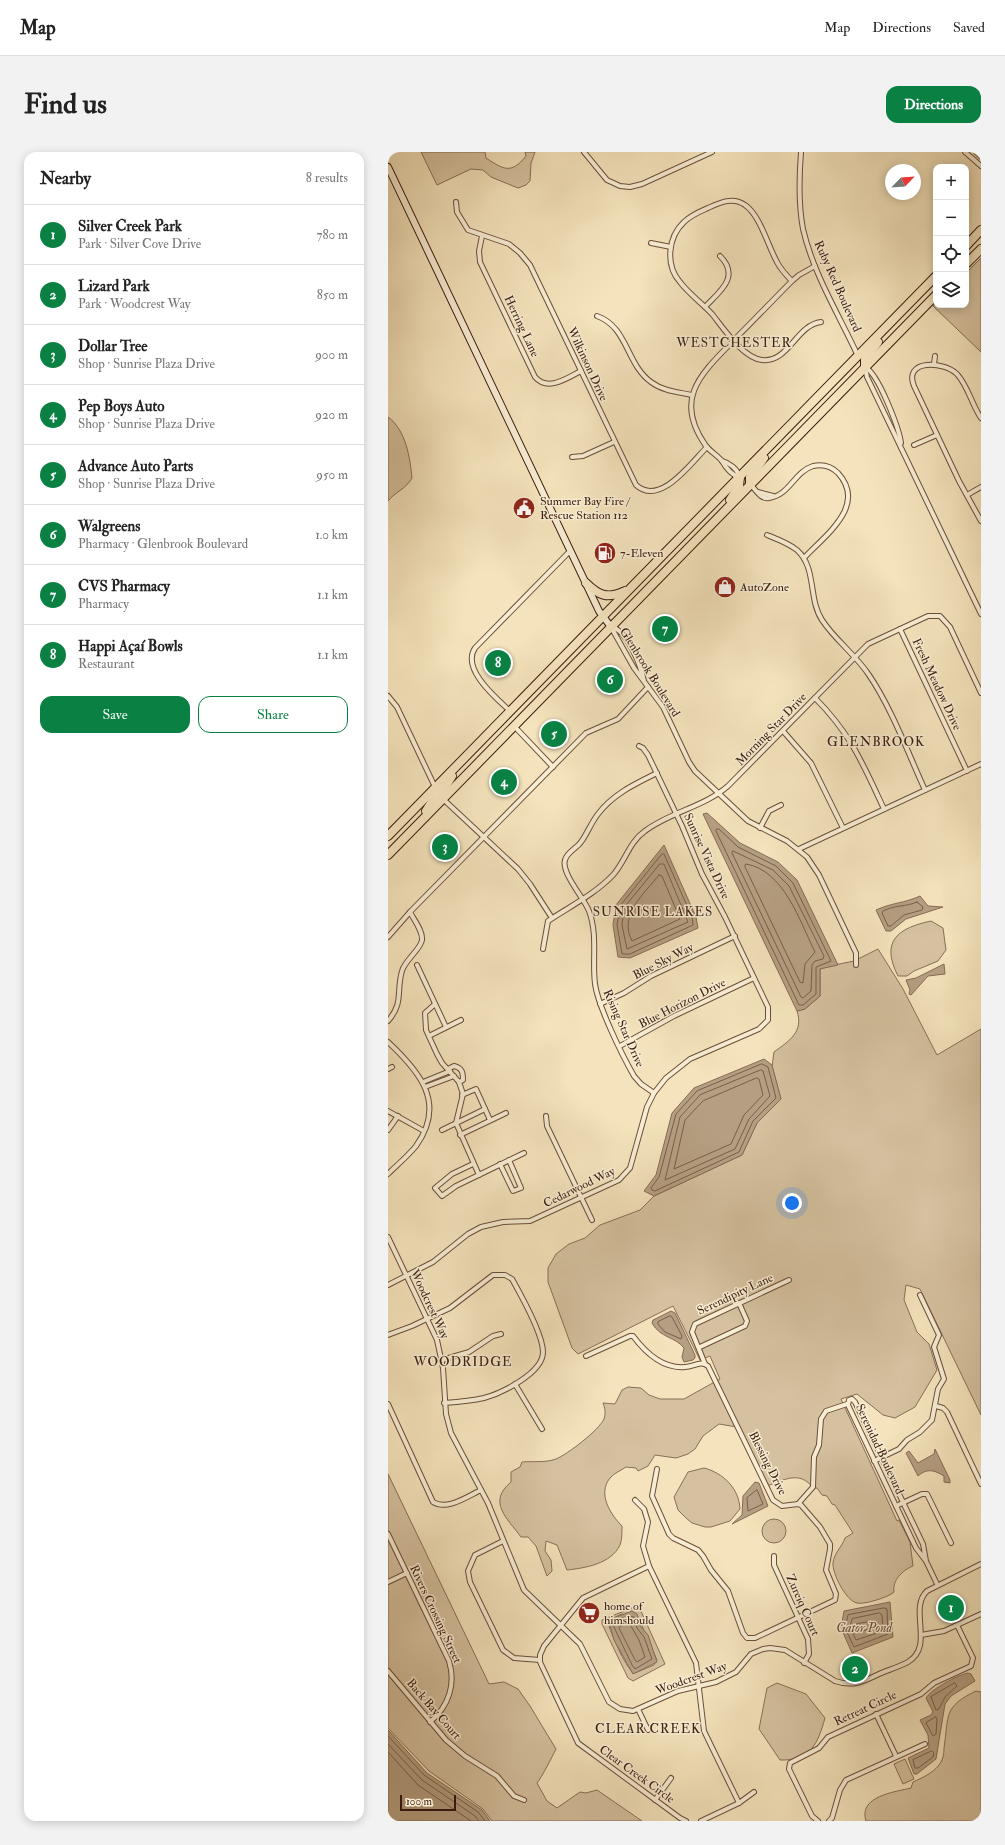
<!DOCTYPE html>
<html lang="en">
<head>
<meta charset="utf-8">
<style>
	body { margin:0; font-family:"IM FELL Double Pica",serif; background:#f2f2f2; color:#222 }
	.controls { position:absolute; right:12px; top:12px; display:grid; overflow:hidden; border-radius:8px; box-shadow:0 2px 10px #0003 }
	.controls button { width:36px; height:36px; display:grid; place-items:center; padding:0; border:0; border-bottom:1px solid #e0e0e0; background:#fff; color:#222; font:20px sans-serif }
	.compass { position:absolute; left:497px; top:12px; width:36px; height:36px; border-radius:50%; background:#fff; box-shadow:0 2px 10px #0003; rotate:65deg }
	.scale { position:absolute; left:12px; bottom:10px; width:56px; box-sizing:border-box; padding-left:4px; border:2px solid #3c1c10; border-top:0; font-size:11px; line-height:14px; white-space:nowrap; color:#3c1c10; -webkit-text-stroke:3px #f8edd3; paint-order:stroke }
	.you { position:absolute; left:404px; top:1051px; width:14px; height:14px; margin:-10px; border:3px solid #fff; border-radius:50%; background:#1a73e8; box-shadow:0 0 0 6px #1a73e833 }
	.badge { display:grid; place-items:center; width:26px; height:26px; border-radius:50%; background:#0b8043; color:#fff; font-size:13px; font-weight:700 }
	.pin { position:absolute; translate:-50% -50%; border:2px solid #fff; box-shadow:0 1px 4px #0006 }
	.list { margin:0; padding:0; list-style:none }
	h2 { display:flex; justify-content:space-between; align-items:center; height:52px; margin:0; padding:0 16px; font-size:17px }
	h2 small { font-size:13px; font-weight:400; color:#767676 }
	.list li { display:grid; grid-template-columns:26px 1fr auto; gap:12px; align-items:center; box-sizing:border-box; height:60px; padding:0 16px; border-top:1px solid #e0e0e0 }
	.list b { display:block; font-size:15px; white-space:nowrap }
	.list p { margin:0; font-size:13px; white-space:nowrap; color:#767676 }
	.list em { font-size:13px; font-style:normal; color:#767676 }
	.actions { display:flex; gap:8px; padding:12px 16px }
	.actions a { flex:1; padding:9px 0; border:1px solid #0b8043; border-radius:12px; text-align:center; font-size:14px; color:#0b8043 }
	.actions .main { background:#0b8043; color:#fff }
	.icon { flex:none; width:22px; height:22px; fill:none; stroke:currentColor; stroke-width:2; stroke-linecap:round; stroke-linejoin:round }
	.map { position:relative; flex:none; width:593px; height:1669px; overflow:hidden; border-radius:12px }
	header { display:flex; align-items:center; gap:24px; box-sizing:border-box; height:56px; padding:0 20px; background:#fff; border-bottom:1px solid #e0e0e0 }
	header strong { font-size:19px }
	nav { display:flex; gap:22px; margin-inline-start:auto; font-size:14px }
	.intro { display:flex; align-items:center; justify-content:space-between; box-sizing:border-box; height:96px; padding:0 24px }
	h1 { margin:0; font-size:28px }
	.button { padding:10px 18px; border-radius:12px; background:#0b8043; color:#fff; font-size:14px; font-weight:700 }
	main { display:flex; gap:24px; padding:0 24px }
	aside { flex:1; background:#fff; border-radius:12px; box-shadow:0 2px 10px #0003 }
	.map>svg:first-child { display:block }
</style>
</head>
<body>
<header>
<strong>Map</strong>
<nav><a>Map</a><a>Directions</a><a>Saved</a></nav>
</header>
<div class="intro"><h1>Find us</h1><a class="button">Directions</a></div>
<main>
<aside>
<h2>Nearby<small>8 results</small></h2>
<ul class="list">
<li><span class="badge">1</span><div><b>Silver Creek Park</b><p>Park · Silver Cove Drive</p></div><em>780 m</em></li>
<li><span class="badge">2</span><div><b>Lizard Park</b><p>Park · Woodcrest Way</p></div><em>850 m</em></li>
<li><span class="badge">3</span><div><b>Dollar Tree</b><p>Shop · Sunrise Plaza Drive</p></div><em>900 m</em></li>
<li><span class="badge">4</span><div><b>Pep Boys Auto</b><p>Shop · Sunrise Plaza Drive</p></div><em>920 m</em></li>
<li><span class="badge">5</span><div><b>Advance Auto Parts</b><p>Shop · Sunrise Plaza Drive</p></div><em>950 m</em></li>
<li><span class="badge">6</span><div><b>Walgreens</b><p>Pharmacy · Glenbrook Boulevard</p></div><em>1.0 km</em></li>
<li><span class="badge">7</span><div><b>CVS Pharmacy</b><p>Pharmacy</p></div><em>1.1 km</em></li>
<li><span class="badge">8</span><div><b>Happi Açaí Bowls</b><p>Restaurant</p></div><em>1.1 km</em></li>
</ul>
<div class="actions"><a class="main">Save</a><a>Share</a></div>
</aside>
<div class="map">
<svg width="593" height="1669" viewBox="0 0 593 1669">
	<rect width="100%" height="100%" fill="#f4e3bc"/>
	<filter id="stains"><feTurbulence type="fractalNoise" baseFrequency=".005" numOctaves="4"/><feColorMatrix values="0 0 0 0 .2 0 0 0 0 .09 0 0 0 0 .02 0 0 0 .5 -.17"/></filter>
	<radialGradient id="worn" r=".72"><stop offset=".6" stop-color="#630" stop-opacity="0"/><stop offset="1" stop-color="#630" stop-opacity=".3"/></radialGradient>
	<!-- green -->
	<g fill="#d5c19f" stroke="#886e58" fill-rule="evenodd">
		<path d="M33,0H97L98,6C115,17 123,23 138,4L137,0H147L143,11L142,29L138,33L130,36L103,25L95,18L83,17L49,33Z"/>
		<polygon points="593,106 593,200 545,154 548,152 578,153 578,121"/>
		<path d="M0,265C18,278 22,306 24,326C18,337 7,340 0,349Z"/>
		<path d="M543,769L555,776L558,798L550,809L526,819L519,824H510C492,789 510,776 543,769Z"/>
		<path d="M490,797L515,837L549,903L593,877V1263L532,1137L518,1133L516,1148L529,1180L541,1192L549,1218L527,1255L507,1266L495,1263L469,1242L453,1247L509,1369L511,1368L522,1390L525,1414C515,1418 504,1428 506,1440C501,1445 476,1453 469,1451C458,1449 444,1421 445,1411C446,1401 454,1395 457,1386L465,1381L447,1353L444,1352L439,1344L434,1343L429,1336H425C412,1318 396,1328 379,1334L349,1275L331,1272L315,1284L307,1297L300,1302L288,1306L267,1303L260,1314L250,1319L248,1316L238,1315C234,1318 226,1321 222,1326C209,1342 223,1363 234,1374C234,1380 234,1388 232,1393C223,1412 197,1416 179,1418L169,1393L158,1389L157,1399L163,1408L164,1419L159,1424L148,1394L140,1385H133C119,1366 99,1350 123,1330V1320L132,1315L134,1310C145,1309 157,1311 168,1307C180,1302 211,1278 216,1267C218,1261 217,1256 215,1251L227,1252L234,1238L240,1235L253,1236L261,1243L272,1247H296L332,1227L322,1204L312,1208L285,1154L190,1202L184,1196L160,1130V1116L168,1102L181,1092L197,1086L212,1073L252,1058L266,1044L354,1003L369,971L393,947L384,915L386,900C401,889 416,880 409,859L417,857L432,844V816L466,809Z"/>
		<path d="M316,1316C335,1321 351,1336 352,1357L342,1369L323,1375H317L304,1371L297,1365L290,1358L286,1345L300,1320Z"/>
		<path d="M0,1322L101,1532L116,1530L130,1537L142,1554L168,1597C164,1605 154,1625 149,1631L159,1649L169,1656L192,1640L198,1641L209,1638L254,1669H104L95,1657L41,1619L0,1576Z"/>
		<circle cx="386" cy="1379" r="12"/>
		<path d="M246,1455L252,1457L277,1512L245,1529L240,1526L214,1472V1468ZM234,1462L251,1467L269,1508L266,1513L247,1521C239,1520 224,1483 221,1474L223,1467Z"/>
		<polygon points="464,1506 468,1507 476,1526 459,1528 462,1516 454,1515 455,1508"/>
		<path d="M389,1531L418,1542L437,1566C430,1591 423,1609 392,1608L371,1577L379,1536Z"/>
		<path d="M588,1539L593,1540V1669H478C470,1644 507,1640 523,1636L525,1630C534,1626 545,1621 551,1613C555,1608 556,1602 556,1596C561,1563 555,1555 588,1539Z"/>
		<polygon points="517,1607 526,1627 515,1632 506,1612"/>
	</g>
	<!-- water -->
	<g fill="#b59f82" stroke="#856b54">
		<polygon points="319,661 352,691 390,710 409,728 450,813 432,817 432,844 417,857 409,859 315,662"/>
		<polygon points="276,693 308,765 310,776 242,806 230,805 225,773 228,753"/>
		<path d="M532,744L540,754L555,755L518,767L503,779H498L488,758C503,751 517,751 532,744Z"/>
		<polygon points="556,812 557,822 540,824 523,843 521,842 522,838 518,828 528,826"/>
		<polygon points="376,907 384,913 393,947 369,971 354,1003 266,1044 256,1039 268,1023 284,961 306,936"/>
		<path d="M283,1159L287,1161L307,1203V1206L305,1208L296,1210L294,1205L296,1196C288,1185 272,1186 264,1171L265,1168Z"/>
		<path d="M547,1297L562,1328V1331L556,1330V1324C546,1318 539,1316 530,1324L518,1301L521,1299L530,1311L546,1302Z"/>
		<polygon points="367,1330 371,1331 380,1354 344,1372 354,1363 355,1344"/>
		<polygon points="502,1450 505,1485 464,1501 453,1476 456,1459"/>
		<polygon points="244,1459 249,1462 253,1475 260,1483 269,1510 245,1522 226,1488 221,1470 223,1467"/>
		<path d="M580,1521L583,1522L587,1529L563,1544L557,1552L548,1607L529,1622H526L520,1606L541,1596L540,1583L532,1568L543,1563L545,1560L538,1546C543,1537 570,1523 580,1521Z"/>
		<polygon points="0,1578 39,1621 94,1658 102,1669 0,1669"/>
	</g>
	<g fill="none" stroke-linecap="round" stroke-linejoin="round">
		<!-- shore -->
		<g stroke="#785e49" stroke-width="1">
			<polygon points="329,677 331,677 350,695 388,714 405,731 443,809 428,815 428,842 415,853 411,853 328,679"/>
			<polygon points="345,699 385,718 401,734 436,804 435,807 427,809 424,813 423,839 415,846 413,845 344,701"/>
			<polygon points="276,702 304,765 305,773 242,802 234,802 229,773 232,754 273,703"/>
			<polygon points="272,712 276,712 300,770 239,797 234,773 236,756"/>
			<path d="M358,712C396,718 412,770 427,800L417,812L415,831L412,830L357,715Z"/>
			<path d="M271,723L274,724L292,767L244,789C230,763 257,741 271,723Z"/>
			<path d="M529,750L535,755L534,758L516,763L503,774H500L494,761L495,759C506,753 518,755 529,750Z"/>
			<polygon points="374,912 380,915 388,946 365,969 351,1000 267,1039 264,1038 263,1036 271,1025 288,962 309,939"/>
			<polygon points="373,918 375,919 382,944 361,967 347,997 277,1028 292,965 312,943"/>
			<polygon points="369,926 371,927 375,943 356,963 343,992 286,1017 297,968 315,949"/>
			<polygon points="282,1164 284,1165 294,1184 293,1187 277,1180 270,1172 270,1170"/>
			<polygon points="369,1338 375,1352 360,1359 359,1346"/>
			<polygon points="496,1456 499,1457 500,1482 466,1495 457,1476 460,1463"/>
			<polygon points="492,1461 494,1463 495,1479 468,1488 462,1475 464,1467"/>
			<polygon points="240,1464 246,1465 249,1476 256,1485 264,1507 247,1517 244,1513 225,1473 226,1470"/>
			<polygon points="240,1469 251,1488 257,1505 249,1510 247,1508 231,1476"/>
			<polygon points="487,1469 489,1470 489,1475 471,1480 469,1472"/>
			<polygon points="567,1531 569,1534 557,1545 551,1557 548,1558 543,1545"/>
			<polygon points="548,1565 549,1567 548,1582 545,1584 538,1571"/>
			<polyline points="0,1584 36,1623 90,1660 97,1669"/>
			<polyline points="0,1592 34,1628 87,1664 91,1669"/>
			<polygon points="544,1599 546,1601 545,1605 530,1616 527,1616 525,1608"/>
			<polyline points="0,1600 30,1633 83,1669"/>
		</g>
		<!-- street casing -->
		<g stroke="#6a4e3b" stroke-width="6">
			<g id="street">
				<polyline points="196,0 219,28 232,34 242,35 254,32 324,0"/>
				<path d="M413,0C411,26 410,51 415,77C425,121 451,163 470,204"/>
				<polyline points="577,0 593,14"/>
				<polyline points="588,0 593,5"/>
				<path d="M68,50L69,60L80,78L121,92L132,101L142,113L248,333C272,355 303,311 319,295"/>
				<path d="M94,84L91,99L92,110L147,225C160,240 179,226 193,219"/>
				<polyline points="263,91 283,95"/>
				<path d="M404,129C398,123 393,118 389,110C380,94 372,63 357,53C345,44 331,51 320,56C311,60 303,63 296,70C280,85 277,113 292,130C301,142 314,151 324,162C336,177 355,206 374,208C401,211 408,173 433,170"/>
				<path d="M317,155C331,140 353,125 332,104"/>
				<path d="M209,164C240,175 238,212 263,230C275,239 290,240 304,243"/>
				<polyline points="546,212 547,204"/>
				<path d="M477,215C490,221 511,276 513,291"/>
				<polyline points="477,216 479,225 593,462"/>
				<path d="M593,266C584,253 580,234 569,222C556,209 515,207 526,234L571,329L593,369"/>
				<polyline points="526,293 549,283"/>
				<polyline points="184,305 195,304 226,290"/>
				<path d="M334,309C342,311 349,317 352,325"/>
				<path d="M351,325C343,323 338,316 334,309C330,304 323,300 318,294C284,246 314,221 348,186C367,167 385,148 404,129L411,123L427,114"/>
				<path d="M363,333C368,338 373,348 381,346C402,343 406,320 425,314C434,312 443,314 450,321C480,354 436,384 416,406"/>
				<polyline points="370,340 385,344"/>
				<polyline points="579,343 593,335"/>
				<path d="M379,383C389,387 400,391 409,398C429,416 420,447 434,468C447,488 468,503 481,523C504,557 520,601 537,638"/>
				<polyline points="512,477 579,619"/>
				<path d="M256,529C253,515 239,477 223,475L246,516L275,555L301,610L307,619L360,669L399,689L419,705L431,723L468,801V813"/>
				<polyline points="0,544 9,555 47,635"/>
				<path d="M427,546C463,582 475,612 496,657"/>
				<path d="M122,559C108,546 73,517 87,496L182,399"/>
				<polyline points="126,574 165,615"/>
				<polyline points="395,579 423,611 455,676"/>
				<polyline points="55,647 130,717 142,732 164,766"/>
				<polyline points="372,676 381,659 393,653"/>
				<polyline points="411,697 593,612"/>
				<polyline points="0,785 22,760 198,581 230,567 260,535"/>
				<path d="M155,797L160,769C181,755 207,742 225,723C237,710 241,690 257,679C282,660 316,655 340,634L480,492L540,464H552L562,475L593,541"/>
				<polyline points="29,813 58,875"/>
				<polyline points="47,852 37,861 38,878 49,902 54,911 71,930 75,942 68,971 91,1023"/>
				<polyline points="212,852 236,841 263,824 347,784"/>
				<path d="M0,869C16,851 8,839 14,819C17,808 33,797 34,788C35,779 26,768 22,760"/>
				<polyline points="41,884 73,868"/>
				<path d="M0,890C31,919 59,951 28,994C20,1004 9,1013 0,1022"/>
				<polyline points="232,894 286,864 366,826"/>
				<polyline points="0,917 4,915"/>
				<path d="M60,917L66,914C74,916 75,920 75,928L71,930"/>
				<polyline points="35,930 62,919"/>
				<polyline points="37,935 66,924"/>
				<path d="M266,941L253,932L246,924C234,903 210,854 207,832C204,808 210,783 201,759C196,746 173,721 177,708C179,700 188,697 193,690C199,682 203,671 210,662C225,642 247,632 269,621"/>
				<polyline points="74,943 88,937 102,968"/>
				<polyline points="0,959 36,979"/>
				<polyline points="158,964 159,974 204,1068"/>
				<polyline points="0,978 10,964"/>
				<polyline points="54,978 97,957"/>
				<polyline points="72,983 118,961"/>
				<polyline points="85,1012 64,1022 47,1036 54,1044 68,1034 136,1001"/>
				<polyline points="112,1012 125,1039 133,1036 121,1008"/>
				<path d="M0,1085L49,1188L55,1216L58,1262L63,1281L100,1351L136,1438L192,1492L221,1550L232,1557L245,1559L290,1539L328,1530L348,1520L363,1502L375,1497L382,1496L397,1498L447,1529C464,1535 475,1530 491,1522C500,1518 511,1515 520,1510C547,1494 520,1457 539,1439L593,1412"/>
				<polyline points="0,1133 45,1110 80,1082 93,1075 115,1070 142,1069 231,1028 242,1016 259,955 266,941 278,926 302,907 371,877 380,868 380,855 337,765 314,722 294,674 260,603 255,596 251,594"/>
				<path d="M0,1183L24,1174L62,1156L105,1123H117L124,1127C133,1143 155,1182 155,1200C155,1221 114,1241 96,1246C83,1249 70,1250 56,1251"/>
				<polyline points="312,1195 357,1174 359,1169 351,1151"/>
				<path d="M198,1204L242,1184H245C257,1200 275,1217 297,1215C306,1215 312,1208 320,1214L385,1348L394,1354L410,1352L413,1353L432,1375L442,1392V1397L438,1418L448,1442L447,1448L367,1486H359L355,1481L340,1439L323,1418L315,1404L310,1398L285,1386L281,1382L264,1344L269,1317"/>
				<polyline points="54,1208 81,1200 105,1184 113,1182"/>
				<polyline points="317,1212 304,1180 307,1172 401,1128"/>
				<polyline points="127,1232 154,1277"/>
				<path d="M0,1252L45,1350C59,1359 80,1344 93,1338"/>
				<polyline points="548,1254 555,1256 559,1260 593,1332"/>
				<polyline points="486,1309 511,1297 519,1288 532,1280 544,1268 550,1237 556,1227 546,1195 551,1183 532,1143"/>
				<polyline points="247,1348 256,1357 260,1370 255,1394 261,1414 308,1511 316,1579 351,1651"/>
				<polyline points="410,1352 425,1335 426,1305 431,1293 433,1267 438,1259 459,1252"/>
				<polyline points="508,1354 534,1342 539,1342 563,1391"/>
				<path d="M0,1382L61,1509C68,1532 61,1554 42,1570"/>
				<polyline points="115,1389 87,1403 80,1419 82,1430 115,1498 126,1506 152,1508"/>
				<polyline points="386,1404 386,1413 420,1487 421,1502 416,1511"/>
				<polyline points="538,1409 535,1392 467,1250 464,1247 461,1248 460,1253 528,1396 538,1409 549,1432"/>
				<polyline points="261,1414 195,1446 156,1494 152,1503 152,1510 190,1591 292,1666 298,1669"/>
				<polyline points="0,1430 19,1421"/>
				<polyline points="533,1483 556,1479 593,1462"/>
				<polyline points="0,1519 58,1588 77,1604 109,1624 126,1644 136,1648"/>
				<polyline points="250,1557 260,1578"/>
				<polyline points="488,1562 508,1604"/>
				<polyline points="267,1648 283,1626"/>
				<polyline points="313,1669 351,1651 366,1640"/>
				<polyline points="430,1669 424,1664 401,1617 402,1611 431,1596 440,1585 533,1542 546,1531 583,1514 585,1506 569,1473"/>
				<polyline points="441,1669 444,1666 452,1638 458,1628 537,1592"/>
			</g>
		</g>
		<!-- secondary casing -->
		<g stroke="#3c1c10" stroke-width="8">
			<polyline id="secondary" points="0,15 211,459 223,475"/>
		</g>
		<!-- highway casing -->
		<g stroke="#3c1c10" stroke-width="10">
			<g id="highway">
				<polyline points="578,94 593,78"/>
				<polyline points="578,112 593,97"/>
				<polyline points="477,215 477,207 490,190"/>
				<polyline points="362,333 362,325 376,306"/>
				<polyline points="342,348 351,334 352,325"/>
				<path d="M198,431C211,444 220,447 237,439"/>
				<polyline points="55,647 55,638 64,624"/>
				<polyline points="38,659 47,645 47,636"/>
				<polyline points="0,684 548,124"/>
				<polyline points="0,703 548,143"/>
			</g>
		</g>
		<!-- street -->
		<use href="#street" stroke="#f8edd3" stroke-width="4"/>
		<!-- secondary -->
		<use href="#secondary" stroke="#f8edd3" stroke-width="6"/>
		<!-- highway -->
		<use href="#highway" stroke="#f4e3bc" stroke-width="8"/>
	</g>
	<!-- icons -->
	<defs>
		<g id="civic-disc" transform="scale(1.15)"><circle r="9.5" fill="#8f2418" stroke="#f8edd3"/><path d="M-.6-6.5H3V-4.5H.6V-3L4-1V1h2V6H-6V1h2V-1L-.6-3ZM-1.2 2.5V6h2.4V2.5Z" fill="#fff"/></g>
		<g id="fuel-disc" transform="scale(1.15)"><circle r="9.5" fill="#8f2418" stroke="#f8edd3"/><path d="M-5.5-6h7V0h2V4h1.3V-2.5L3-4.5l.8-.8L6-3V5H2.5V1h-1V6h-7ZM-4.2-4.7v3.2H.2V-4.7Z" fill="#fff"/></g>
		<g id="shop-disc" transform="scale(1.15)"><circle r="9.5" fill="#8f2418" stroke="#f8edd3"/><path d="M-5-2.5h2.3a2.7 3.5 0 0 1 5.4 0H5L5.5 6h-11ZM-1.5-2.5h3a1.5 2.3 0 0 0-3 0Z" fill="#fff"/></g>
		<g id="supermarket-disc" transform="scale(1.15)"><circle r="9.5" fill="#8f2418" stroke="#f8edd3"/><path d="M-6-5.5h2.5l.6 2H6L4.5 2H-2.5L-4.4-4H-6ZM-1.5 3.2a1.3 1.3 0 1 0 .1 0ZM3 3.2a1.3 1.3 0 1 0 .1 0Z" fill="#fff"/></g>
	</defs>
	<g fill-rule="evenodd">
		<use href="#civic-disc" x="136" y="356"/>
		<use href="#fuel-disc" x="217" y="401"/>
		<use href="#shop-disc" x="337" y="435"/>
		<use href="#supermarket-disc" x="201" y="1461"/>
	</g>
	<g text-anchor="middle" stroke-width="3" stroke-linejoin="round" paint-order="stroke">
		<!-- street labels -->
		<g font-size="12" fill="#3c1c10" stroke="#f8edd3">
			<text transform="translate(450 134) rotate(66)" y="4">Ruby Red Boulevard</text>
			<text transform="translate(134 174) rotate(65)" y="4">Herring Lane</text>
			<text transform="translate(200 212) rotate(65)" y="4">Wilkinson Drive</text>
			<text transform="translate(262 520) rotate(58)" y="4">Glenbrook Boulevard</text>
			<text transform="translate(549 532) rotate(65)" y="4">Fresh Meadow Drive</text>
			<text transform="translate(383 577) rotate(-46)" y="4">Morning Star Drive</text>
			<text transform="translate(319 704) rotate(65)" y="4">Sunrise Vista Drive</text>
			<text transform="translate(275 809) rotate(-27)" y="4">Blue Sky Way</text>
			<text transform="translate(294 851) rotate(-27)" y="4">Blue Horizon Drive</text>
			<text transform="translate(236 876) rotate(66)" y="4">Rising Star Drive</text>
			<text transform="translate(191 1035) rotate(-26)" y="4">Cedarwood Way</text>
			<text transform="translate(347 1142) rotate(-25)" y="4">Serendipity Lane</text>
			<text transform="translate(42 1152) rotate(65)" y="4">Woodcrest Way</text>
			<text transform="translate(492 1297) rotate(65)" y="4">Serenidad Boulevard</text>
			<text transform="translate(380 1311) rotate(63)" y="4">Blessing Drive</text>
			<text transform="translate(415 1453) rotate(66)" y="4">Zureiq Court</text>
			<text transform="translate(48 1462) rotate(65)" y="4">Rivers Crossing Street</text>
			<text transform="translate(303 1526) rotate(-20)" y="4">Woodcrest Way</text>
			<text transform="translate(477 1556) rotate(-25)" y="4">Retreat Circle</text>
			<text transform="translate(46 1557) rotate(49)" y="4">Back Bay Court</text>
			<text transform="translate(249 1622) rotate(36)" y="4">Clear Creek Circle</text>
		</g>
		<!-- poi labels -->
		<g font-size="12" fill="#3c1c10" stroke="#f8edd3" text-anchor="start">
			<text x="152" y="353">Summer Bay Fire /<tspan x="152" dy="14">Rescue Station 112</tspan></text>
			<text x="232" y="405">7-Eleven</text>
			<text x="352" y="439">AutoZone</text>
			<text x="216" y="1458">home of<tspan x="216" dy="14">himshould</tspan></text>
		</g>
		<!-- neighbourhood labels -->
		<g font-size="13" letter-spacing="1" fill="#3c1c10" stroke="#f8edd3">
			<text x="346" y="195">WESTCHESTER</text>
			<text x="488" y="594">GLENBROOK</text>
			<text x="265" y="764">SUNRISE LAKES</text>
			<text x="75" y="1214">WOODRIDGE</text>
			<text x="260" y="1581">CLEAR CREEK</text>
		</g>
		<!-- water labels -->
		<g font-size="13" font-style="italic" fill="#664a38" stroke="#f8edd3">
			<text x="476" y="1480">Gator Pond</text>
		</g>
	</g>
	<rect width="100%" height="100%" filter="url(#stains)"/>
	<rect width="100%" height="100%" fill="url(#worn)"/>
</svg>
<div class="controls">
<button>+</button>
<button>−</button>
<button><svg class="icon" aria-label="locate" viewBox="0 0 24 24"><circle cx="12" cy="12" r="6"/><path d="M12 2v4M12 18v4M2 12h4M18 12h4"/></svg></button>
<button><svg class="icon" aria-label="layers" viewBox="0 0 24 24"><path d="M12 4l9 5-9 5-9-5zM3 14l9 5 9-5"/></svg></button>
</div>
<svg class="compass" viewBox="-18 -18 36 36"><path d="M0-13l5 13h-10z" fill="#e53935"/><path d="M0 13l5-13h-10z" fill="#767676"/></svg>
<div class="scale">100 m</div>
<div class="you"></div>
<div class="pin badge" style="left:563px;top:1456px">1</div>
<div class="pin badge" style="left:467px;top:1517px">2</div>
<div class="pin badge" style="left:57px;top:695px">3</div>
<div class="pin badge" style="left:116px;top:630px">4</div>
<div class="pin badge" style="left:166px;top:582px">5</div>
<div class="pin badge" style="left:222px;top:528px">6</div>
<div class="pin badge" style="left:277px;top:477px">7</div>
<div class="pin badge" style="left:110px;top:511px">8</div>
</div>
</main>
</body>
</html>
